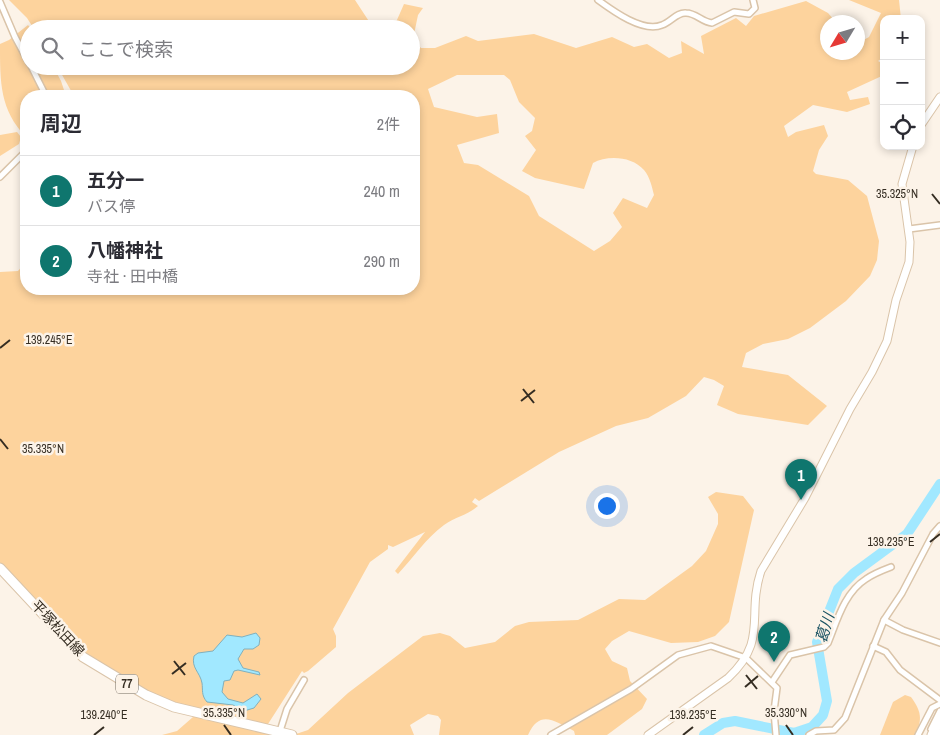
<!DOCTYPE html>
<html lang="ja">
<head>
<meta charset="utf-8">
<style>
	body { margin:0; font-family:"Archivo Narrow","Noto Sans JP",sans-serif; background:#f7f7f7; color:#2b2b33 }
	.controls { position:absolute; right:15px; top:15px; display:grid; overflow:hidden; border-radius:10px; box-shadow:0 2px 8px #0003 }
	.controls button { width:45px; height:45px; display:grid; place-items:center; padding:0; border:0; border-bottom:1px solid #e1e1e2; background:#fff; color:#2b2b33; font:25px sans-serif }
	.compass { position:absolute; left:820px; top:15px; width:45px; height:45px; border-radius:50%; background:#fff; box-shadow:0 2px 8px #0003; rotate:232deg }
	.you { position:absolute; left:606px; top:505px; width:18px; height:18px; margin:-12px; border:4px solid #fff; border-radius:50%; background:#1a73e8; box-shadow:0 0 0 8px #1a73e833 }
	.badge { display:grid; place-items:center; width:32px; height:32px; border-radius:50%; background:#0f766e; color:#fff; font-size:16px; font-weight:700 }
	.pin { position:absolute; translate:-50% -41px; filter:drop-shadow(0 1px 2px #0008) }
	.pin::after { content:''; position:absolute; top:26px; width:18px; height:15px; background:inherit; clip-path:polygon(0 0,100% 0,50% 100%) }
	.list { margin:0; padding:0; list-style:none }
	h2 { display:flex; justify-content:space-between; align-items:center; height:65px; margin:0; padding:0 20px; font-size:21px }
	h2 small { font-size:16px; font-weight:400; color:#7c7c81 }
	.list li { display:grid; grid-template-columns:32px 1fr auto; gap:15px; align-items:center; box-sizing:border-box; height:70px; padding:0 20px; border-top:1px solid #e1e1e2 }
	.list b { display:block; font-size:19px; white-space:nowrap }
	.list p { margin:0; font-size:16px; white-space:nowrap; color:#7c7c81 }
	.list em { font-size:16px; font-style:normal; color:#7c7c81 }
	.icon { flex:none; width:28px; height:28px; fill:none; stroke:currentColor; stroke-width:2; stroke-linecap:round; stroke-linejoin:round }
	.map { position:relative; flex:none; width:940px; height:735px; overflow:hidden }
	.search { position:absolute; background:#fff; box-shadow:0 2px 8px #0003; left:20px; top:20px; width:400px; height:55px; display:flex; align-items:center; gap:12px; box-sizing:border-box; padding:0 18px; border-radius:28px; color:#7c7c81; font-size:19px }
	.panel { position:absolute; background:#fff; box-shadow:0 2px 8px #0003; left:20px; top:90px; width:400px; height:205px; border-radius:20px }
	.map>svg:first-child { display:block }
</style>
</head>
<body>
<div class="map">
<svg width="940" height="735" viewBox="0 0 940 735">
	<rect width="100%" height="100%" fill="#fcf3e8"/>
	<!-- green -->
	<g fill="#fdd39d" fill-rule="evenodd">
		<polygon points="9,0 355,0 374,29 34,29 27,18"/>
		<path d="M849,0H899L901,19H884V57L878,61L884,64V75L847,92L850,100L868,97L870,104L847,112L813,105L784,126L788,137L796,132L824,125L828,136L819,150L813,171L816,174L848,180L867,196L879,241L877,260L870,276L846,301L810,328L788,339L763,344L746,353L742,367L788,375L827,406L808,425L738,414L717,405L724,386L714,380L704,377L686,396L648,418L616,426L559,452L479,501L475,498L472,502L478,506C468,515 455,517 444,525C426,538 413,558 398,574L395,571L425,532L393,547L388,545V549L370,562L333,629L336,636V647L308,671L304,673L302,671L268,724L269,735H162L177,731L193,717L184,708L129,685L84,653L14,576L0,564V272L18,271C30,259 22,238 26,222V289H414V96H74L57,66H411V29H393L404,4L423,8L418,15L413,39L421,48H435L466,36L478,41L534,34L576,48L612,37L634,47L647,44L669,58L682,53L681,41L704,54L701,36L736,18L746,26L754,16L806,1L828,13L836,22H828V52H858V43L869,37L881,13ZM457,75H504L510,80L519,102L535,118L532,131L525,136L536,150L522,171L535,178L584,189L593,163C607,155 632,156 644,170C650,177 652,187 654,195L647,208L623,198L613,213L622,227L610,241L594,251L539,216L529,196L478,165L464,163L457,145L499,133L497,114L477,117L434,107L428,89Z"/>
		<path d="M28,25L31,29H29V66H53L61,81L66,96H26V137C0,110 0,83 0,44L9,40Z"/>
		<polygon points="17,132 21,137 19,144 0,156 0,135"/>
		<path d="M716,492L743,496L754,510L729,622L715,636L698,642L671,643L629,631L612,641L605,649L612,661L627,668L630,681L647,699L642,709L607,735H575L574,731C554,721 540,709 528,735H439L441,720L438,716L428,714L410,725L414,735H293L308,730L348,693L423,636L440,633L450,636L465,648L495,642L515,626L529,622L578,620L619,599L645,600L692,566L706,551L718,524V514L708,497Z"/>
		<path d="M905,695L911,697C921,711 923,719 915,735H880L893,702Z"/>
	</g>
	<!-- water -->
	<path fill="#a1e8ff" stroke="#81b0bd" d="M256,633L260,638L259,645L253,649H244L238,659L243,668L259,672L260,675L238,670L234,671L230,680L224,681L222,692L228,699L243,703L257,694L261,699L254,708L244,711L233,705L207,702C201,695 203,690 202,683C200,672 191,668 194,656L198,653L213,651L227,635L242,637Z"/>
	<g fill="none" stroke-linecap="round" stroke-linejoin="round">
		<!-- river -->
		<polyline stroke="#a1e8ff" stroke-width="10" points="704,735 723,723 735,721 794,733 812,727 823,715 827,701 817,642 838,589 854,573 907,534 940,484"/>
		<!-- minor casing -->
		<g stroke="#dac4a9" stroke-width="8">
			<g id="minor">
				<path d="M598,0C613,11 643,33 662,25C671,22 677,12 686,13C696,13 702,22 712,23L734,12L749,14L755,8L753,0"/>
				<polyline points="0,2 15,37 29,63"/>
				<polyline points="31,66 46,96"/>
				<polyline points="0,177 26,151"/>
				<polyline points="909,229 940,225"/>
				<polyline points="884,620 903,630 940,643"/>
				<polyline points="873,646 886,652 900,670 940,700"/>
				<path d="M772,682L790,655L824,647L828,643C837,621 844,593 866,579C873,574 883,570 891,567"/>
				<polyline points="931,729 940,711"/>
				<polyline points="280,731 287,709 304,680"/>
				<polyline points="551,735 631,689 678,655 711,646 746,658 777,688 774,711 776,735"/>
				<polyline points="809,735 816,731 834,730 845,718 884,620 902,593 933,534 940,526"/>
				<polyline points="918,735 932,708 940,704"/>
			</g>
		</g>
		<!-- tertiary casing -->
		<g stroke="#dac4a9" stroke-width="9">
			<g id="tertiary">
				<polyline points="921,125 940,97"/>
				<path d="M648,735L728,678C769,640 746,616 761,571L805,498L850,409L872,372L887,341L896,300L909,262L910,242L902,184L913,146"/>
			</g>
		</g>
		<!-- primary casing -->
		<g stroke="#dac4a9" stroke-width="11">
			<g id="primary">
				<polyline points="0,568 83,657 146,695 174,707 292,735"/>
				<polyline points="932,735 940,720"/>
				<polyline points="939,735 940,734"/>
			</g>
		</g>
		<!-- minor -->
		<use href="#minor" stroke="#fff" stroke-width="5"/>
		<!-- tertiary -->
		<use href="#tertiary" stroke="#fff" stroke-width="7"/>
		<!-- primary -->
		<use href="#primary" stroke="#fff" stroke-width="9"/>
	</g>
	<!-- ticks -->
	<path fill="none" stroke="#352d22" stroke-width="2" d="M932,194L940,204M0,348L10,340M523,389L534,403M521,401L535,390M0,439L8,449M930,542L940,534M174,661L185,675M172,674L186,663M746,675L757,689M745,687L758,676M224,725L231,735M786,725L793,735M94,735L104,727M683,735L693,727"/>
	<g text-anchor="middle" stroke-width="5" stroke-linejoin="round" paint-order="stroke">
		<!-- shield labels -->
		<rect fill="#fcf3e8" stroke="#71685d" stroke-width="1" x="116" y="674.5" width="22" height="19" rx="4"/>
		<g font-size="12" font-weight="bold" fill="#352d22">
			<text x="127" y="688">77</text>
		</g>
		<!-- street labels -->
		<g font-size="14" fill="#352d22" stroke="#fcf3e8">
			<text transform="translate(58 628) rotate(47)" y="5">平塚松田線</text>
		</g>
		<!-- water labels -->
		<g font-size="15" font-style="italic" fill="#195262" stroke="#fcf3e8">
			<text transform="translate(825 628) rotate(-73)" y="5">葛川</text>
		</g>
	</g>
	<g font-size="12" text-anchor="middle" fill="#352d22" stroke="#fcf3e8" stroke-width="5" stroke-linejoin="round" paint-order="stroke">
		<text x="897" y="198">35.325°N</text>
		<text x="49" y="344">139.245°E</text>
		<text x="43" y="453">35.335°N</text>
		<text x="891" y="546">139.235°E</text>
		<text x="224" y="717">35.335°N</text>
		<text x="786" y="717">35.330°N</text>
		<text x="104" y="719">139.240°E</text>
		<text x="693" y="719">139.235°E</text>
	</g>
</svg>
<div class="controls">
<button>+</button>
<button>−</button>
<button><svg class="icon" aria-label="locate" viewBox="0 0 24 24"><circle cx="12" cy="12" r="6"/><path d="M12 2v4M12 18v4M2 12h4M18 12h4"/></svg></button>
</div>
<svg class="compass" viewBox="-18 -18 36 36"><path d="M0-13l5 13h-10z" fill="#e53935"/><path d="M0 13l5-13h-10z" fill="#7c7c81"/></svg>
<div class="you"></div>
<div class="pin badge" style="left:801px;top:500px">1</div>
<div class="pin badge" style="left:774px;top:662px">2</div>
<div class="search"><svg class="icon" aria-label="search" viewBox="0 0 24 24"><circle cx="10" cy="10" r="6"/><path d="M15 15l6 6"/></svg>ここで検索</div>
<section class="panel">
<h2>周辺<small>2件</small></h2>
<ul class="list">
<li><span class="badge">1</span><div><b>五分一</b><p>バス停</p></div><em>240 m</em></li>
<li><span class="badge">2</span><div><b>八幡神社</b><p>寺社 · 田中橋</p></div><em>290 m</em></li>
</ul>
</section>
</div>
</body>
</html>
